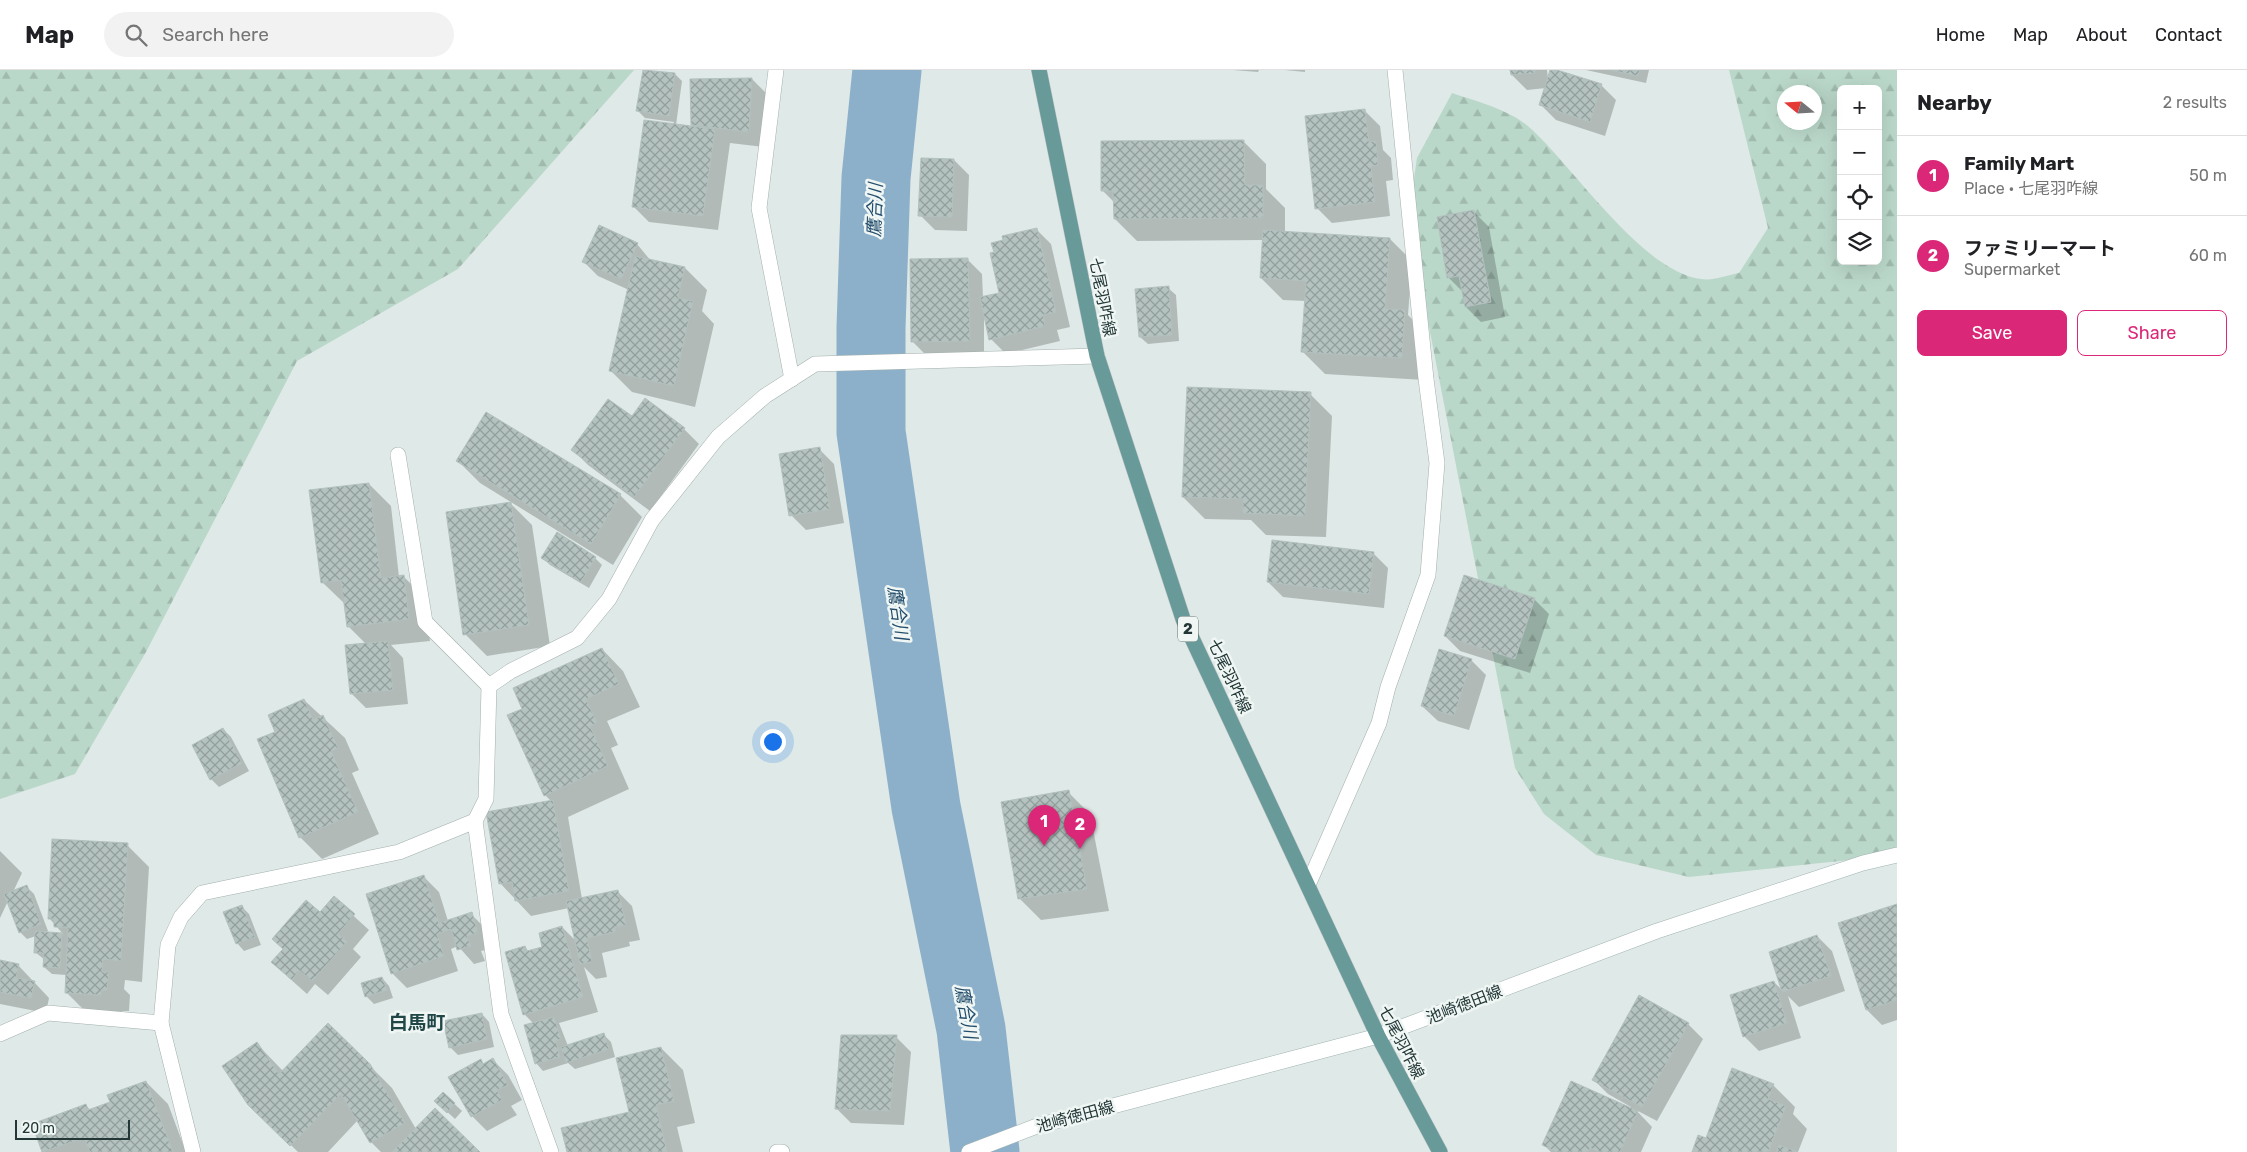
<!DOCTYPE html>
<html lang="en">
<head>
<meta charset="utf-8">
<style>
	body { margin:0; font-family:Rubik,"Noto Sans JP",sans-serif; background:#f2f2f2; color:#202124 }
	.controls { position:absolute; right:15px; top:15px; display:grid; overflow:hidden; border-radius:8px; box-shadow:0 5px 20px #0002 }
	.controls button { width:45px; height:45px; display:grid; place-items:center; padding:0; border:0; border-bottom:1px solid #e0e0e0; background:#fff; color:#202124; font:25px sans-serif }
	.compass { position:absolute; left:1777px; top:15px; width:45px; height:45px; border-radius:50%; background:#fff; box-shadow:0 5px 20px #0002; rotate:288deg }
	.scale { position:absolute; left:15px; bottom:12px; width:115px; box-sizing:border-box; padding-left:5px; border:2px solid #223736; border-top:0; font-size:14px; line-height:18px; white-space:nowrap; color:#223736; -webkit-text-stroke:4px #eff6f4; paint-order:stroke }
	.you { position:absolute; left:772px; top:671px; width:18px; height:18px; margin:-12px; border:4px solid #fff; border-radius:50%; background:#1a73e8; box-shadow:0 0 0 8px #1a73e833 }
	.badge { display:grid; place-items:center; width:32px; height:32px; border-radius:50%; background:#db2777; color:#fff; font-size:16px; font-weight:700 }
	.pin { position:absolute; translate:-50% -41px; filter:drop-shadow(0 1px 2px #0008) }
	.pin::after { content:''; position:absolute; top:26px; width:18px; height:15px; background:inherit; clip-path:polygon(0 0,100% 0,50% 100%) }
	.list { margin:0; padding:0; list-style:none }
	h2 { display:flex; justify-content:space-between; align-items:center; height:65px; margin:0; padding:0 20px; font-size:21px }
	h2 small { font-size:16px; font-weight:400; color:#757577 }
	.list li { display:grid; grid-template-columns:32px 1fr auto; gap:15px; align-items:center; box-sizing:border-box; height:80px; padding:0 20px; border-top:1px solid #e0e0e0 }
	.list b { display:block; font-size:19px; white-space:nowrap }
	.list p { margin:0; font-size:16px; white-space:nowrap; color:#757577 }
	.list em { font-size:16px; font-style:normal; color:#757577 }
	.actions { display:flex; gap:10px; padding:15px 20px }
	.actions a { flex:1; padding:11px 0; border:1px solid #db2777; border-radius:8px; text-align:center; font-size:18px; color:#db2777 }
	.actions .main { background:#db2777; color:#fff }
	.icon { flex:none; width:28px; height:28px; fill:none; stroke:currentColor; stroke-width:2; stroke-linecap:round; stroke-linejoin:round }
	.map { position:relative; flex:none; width:1897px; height:1082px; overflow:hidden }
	header { display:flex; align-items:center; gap:30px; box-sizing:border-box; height:70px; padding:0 25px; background:#fff; border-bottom:1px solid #e0e0e0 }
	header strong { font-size:24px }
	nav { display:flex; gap:28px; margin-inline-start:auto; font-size:18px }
	.search { width:350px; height:45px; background:#f2f2f2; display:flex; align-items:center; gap:12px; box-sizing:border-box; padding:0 18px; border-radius:28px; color:#757577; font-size:19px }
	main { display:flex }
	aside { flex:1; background:#fff }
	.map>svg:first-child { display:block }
</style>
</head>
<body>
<header>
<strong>Map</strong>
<div class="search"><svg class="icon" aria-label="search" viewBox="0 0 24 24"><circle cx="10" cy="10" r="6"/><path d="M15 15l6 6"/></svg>Search here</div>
<nav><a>Home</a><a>Map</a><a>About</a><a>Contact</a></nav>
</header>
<main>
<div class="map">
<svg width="1897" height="1082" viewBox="0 0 1897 1082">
	<defs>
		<pattern id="forest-firs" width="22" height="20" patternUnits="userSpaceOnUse" patternTransform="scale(1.25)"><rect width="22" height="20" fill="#bad8ca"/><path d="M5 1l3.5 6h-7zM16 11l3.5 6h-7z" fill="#a0baae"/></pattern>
		<pattern id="building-cross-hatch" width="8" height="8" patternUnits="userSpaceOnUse" patternTransform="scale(1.25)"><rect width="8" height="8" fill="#b5c3c0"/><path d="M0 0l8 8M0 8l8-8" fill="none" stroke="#939f9d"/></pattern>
	</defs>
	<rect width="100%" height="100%" fill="#dfe9e7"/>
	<!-- forest -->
	<g fill="url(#forest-firs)" fill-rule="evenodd">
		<polygon points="0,0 634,0 458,199 297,291 146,582 75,704 0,729"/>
		<path d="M1729,0H1897V785L1689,807L1596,785L1544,744L1515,698L1408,149L1417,88L1452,23C1476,31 1510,40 1529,57C1573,96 1642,202 1701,209C1713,211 1728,205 1739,203L1768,158ZM1841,19H1878V191H1841ZM1784,22H1814V52H1784Z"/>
	</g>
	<!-- shadow -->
	<g fill="#0003">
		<polygon points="644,0 675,4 682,11 676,55 692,57 692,10 752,9 767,24 764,77 730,73 718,160 649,152 634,137 674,52 645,48 638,41"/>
		<polygon points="1233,0 1259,0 1258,2"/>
		<polygon points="1285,0 1305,0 1305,2"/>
		<polygon points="1511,0 1547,0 1548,9 1553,0 1601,15 1616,30 1605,66 1556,50 1541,35 1546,18 1527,20 1512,5"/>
		<polygon points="1586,0 1649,0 1646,13"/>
		<polygon points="1365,41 1380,56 1383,80 1391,88 1393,110 1386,111 1390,146 1332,153 1317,138"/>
		<polygon points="1244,72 1266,94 1266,119 1285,138 1285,163 1390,169 1412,191 1408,245 1426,263 1424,310 1325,304 1303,282 1306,231 1283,230 1261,208 1264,170 1137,171 1115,149 1115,133 1103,121"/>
		<polygon points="954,90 969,105 967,161 935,160 920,145"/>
		<polygon points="1474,142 1489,157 1505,247 1481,252 1466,237 1463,222 1448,207"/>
		<polygon points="1036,159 1051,174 1070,257 1057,260 1060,271 1006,284 991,269 984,242 984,285 928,287 913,272 967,189 982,204 983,228 1001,224"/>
		<polygon points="637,174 651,191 685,198 707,220 702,241 714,254 695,337 632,322 610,300 629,220 598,206 583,191"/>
		<polygon points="1168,218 1176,225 1179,271 1148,274 1140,267"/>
		<polygon points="1310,324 1332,346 1326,467 1266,465 1251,450 1205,449 1183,427"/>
		<polygon points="632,348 684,359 699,374 650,441 588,395 573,380"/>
		<polygon points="819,379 834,394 844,453 806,460 791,445"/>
		<polygon points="458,391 620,425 642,447 613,495 480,413"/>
		<polygon points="369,414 391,436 399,507 403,506 425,528 430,571 391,575 403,588 408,634 366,638 351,623 366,574 348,556 345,534 322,512"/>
		<polygon points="510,433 532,455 550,576 487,586 465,564"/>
		<polygon points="1373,483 1388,498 1384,538 1283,527 1268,512"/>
		<polygon points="543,488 595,488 602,495 589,518 550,495"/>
		<polygon points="1534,529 1549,544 1530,603 1460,581 1445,566"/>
		<polygon points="602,579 623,601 640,637 607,651 618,675 611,678 629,719 568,747 582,829 617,821 632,836 640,870 629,872 630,876 602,883 607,907 596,909 584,897 598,942 559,953 568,976 604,965 611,972 615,987 575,999 568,993 543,1001 536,993 534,954 524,944 525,877 529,882 544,877 562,857 576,871 569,838 531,846 500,813 551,731 545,725 524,639"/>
		<polygon points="1471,590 1486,605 1469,660 1438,651 1422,636"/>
		<polygon points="304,630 345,668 359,700 352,703 379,764 322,789 300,767 277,662"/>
		<polygon points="223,659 231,667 249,701 219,717 211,709 193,676"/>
		<polygon points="1068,722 1090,744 1109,841 1041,850 1019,828"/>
		<polygon points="127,775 149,797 142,912 125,910 124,919 130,925 129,941 122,941 122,946 88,944 66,922 67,905 52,904 44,897 45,890 35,882 36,866 27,869 20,862 8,831 0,848 0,781 22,803 13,822 27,817 34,824 48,861 43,863 63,864 49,848"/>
		<polygon points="424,807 439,822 448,851 471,844 486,859 492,878 481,881 485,891 474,894 458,876 451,879 458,901 407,918 392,903"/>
		<polygon points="334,828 369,860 353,879 361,887 328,925 315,914 307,924 288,907 284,879"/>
		<polygon points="241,836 249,844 261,875 244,881 237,873"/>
		<polygon points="1897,836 1897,950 1882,955 1867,940 1840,854"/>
		<polygon points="1817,866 1832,881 1845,921 1799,937 1788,926 1801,968 1759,981 1744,966 1774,912 1784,922 1770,883"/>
		<polygon points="0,891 18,895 49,928 46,943 0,934"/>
		<polygon points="382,908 389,916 393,928 374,934 366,926"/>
		<polygon points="482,944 489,952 494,977 458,985 450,977"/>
		<polygon points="1688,954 1703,969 1657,1051 1636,1040 1652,1057 1641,1082 1551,1082 1544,1075 1630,1038 1631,1037 1608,1024 1593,1009"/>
		<polygon points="896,967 911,982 904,1055 851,1053 836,1038"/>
		<polygon points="257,974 283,1001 369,995 392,1018 416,1059 478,1082 381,1082 371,1072 358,1050 328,1082 298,1082 249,1034"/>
		<polygon points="661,978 683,1000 695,1053 677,1057 683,1082 568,1082 630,1042"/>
		<polygon points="493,990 508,1005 522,1030 511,1036 517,1045 487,1061 472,1046 481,991 485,995"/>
		<polygon points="146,1012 168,1034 186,1082 43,1082 33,1055 86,1035 91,1041 111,1033"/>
		<polygon points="1773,1015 1795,1037 1793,1044 1807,1059 1798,1082 1694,1082"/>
		<polygon points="443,1023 462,1041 455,1049 443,1038"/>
	</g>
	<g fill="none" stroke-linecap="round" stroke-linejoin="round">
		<!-- river -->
		<polyline stroke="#8cb0c9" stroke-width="69" points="887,0 876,108 871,258 871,362 926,737 971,959 985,1082"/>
	</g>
	<!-- building -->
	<g fill="url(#building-cross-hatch)" stroke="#b2c1bf">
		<polygon points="643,0 675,3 669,46 636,41"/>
		<polygon points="1510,0 1535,0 1535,3 1511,5"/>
		<polygon points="1550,0 1557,0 1602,14 1590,52 1539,35"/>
		<polygon points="1610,0 1640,0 1638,6"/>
		<polygon points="752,8 749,62 691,55 690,9"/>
		<polygon points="1365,39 1369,72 1376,71 1378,95 1371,96 1375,132 1315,139 1305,46"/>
		<polygon points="644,50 715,59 703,146 632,137"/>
		<polygon points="1244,70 1245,115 1263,115 1263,148 1114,149 1113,121 1101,121 1101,71"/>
		<polygon points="921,88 954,89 952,147 918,146"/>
		<polygon points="1474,140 1491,232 1465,237 1459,206 1447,208 1437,147"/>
		<polygon points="599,155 638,173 621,209 582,192"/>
		<polygon points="1037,158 1056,242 1043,245 1045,256 989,270 980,227 999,223 990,183 994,182 991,173 1003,170 1002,166"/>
		<polygon points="1263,160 1390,168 1385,239 1405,240 1402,288 1301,282 1306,211 1260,208"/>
		<polygon points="635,186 685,197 678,228 693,231 674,316 609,301"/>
		<polygon points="968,188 970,271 911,272 910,189"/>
		<polygon points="1169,216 1172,265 1139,267 1135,219"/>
		<polygon points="1187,317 1311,322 1305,446 1243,443 1243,429 1182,427"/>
		<polygon points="645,328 685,358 634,427 571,380 608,329 632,346"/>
		<polygon points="486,342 621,424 591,474 456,391"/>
		<polygon points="820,377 830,439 789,446 779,384"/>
		<polygon points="369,413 381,508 404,505 409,549 347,557 341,510 321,513 309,420"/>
		<polygon points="511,432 529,555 463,565 446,442"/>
		<polygon points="557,462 596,487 581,512 541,488"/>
		<polygon points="1272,470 1374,482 1369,524 1267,512"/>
		<polygon points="1464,505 1535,528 1515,589 1444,566"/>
		<polygon points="388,571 393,620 350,624 345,575"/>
		<polygon points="602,578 619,614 586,629 597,653 590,656 608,696 544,726 507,645 522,639 513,618"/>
		<polygon points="1439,579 1472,589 1454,646 1421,636"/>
		<polygon points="304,629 313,650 323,645 338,678 331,681 358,742 299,768 257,669 275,662 268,645"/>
		<polygon points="223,658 242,693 210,710 192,675"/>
		<polygon points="1069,720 1087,819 1018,829 1001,732"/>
		<polygon points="553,730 569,821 515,831 512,812 499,814 486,742"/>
		<polygon points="52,769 128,773 121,891 103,889 102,902 109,902 107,920 101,920 101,925 65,923 68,857 54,857 54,849 48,849"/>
		<polygon points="424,805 439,853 472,842 478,863 467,866 471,876 457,880 451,859 437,864 444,886 391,904 366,824"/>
		<polygon points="27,815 41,854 19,863 4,824"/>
		<polygon points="618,820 626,855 615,857 615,862 587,868 592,892 580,894 566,831"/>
		<polygon points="334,826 355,844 338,864 347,872 312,911 299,900 292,910 271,892 283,879 272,869 306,830 320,842"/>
		<polygon points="1897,834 1897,930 1866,940 1838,853"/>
		<polygon points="242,835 255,867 236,874 223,842"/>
		<polygon points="562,856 583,927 523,945 505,882 525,876 527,881 542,877 539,863"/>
		<polygon points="35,861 62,863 60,898 43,897 44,883 34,883"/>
		<polygon points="1817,865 1831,906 1782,922 1769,882"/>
		<polygon points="0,890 19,894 16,908 35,911 31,928 0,922"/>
		<polygon points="382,907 387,920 365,927 361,913"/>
		<polygon points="1774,911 1787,953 1743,967 1730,925"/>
		<polygon points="1639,925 1689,953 1642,1037 1592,1010"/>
		<polygon points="482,943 487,969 449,978 443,951"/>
		<polygon points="554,947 561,969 556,971 560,987 535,994 524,955"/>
		<polygon points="328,953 370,994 405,1053 370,1073 341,1024 290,1076 248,1035 222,996 257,972 279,1004"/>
		<polygon points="604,963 609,979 566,993 561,977"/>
		<polygon points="841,965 897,965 890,1041 835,1039"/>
		<polygon points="661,977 674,1031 656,1035 667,1082 567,1082 561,1058 629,1042 616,988"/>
		<polygon points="493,988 508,1015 497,1020 502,1030 471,1047 448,1007 481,989 483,994"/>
		<polygon points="1732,998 1774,1014 1768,1029 1786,1036 1768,1082 1692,1082 1698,1065 1706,1068"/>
		<polygon points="146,1011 173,1082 90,1082 84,1068 42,1082 32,1054 86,1034 88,1040 110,1032 107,1025"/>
		<polygon points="1571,1011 1638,1041 1620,1082 1599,1082 1590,1078 1588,1082 1557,1082 1542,1075"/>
		<polygon points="443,1022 455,1033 447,1043 434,1031"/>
		<polygon points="435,1038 480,1082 392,1082"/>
		<polygon points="1779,1075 1798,1082 1776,1082"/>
	</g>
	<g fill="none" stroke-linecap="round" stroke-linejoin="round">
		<!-- lane casing -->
		<g stroke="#a3b0ae" stroke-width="16">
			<g id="lane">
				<polyline points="398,385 425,552 489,616"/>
				<polyline points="475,751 501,944 551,1082"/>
				<polyline points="0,964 48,943 161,953"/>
				<polyline points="777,1082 782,1082"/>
			</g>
		</g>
		<!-- street casing -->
		<g stroke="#a3b0ae" stroke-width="16">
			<g id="street">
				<polyline points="776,0 759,138 792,309"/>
				<polyline points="1308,815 1379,653 1388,617 1428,505 1437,393 1426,309 1395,0"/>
				<polyline points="193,1082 161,953 168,875 181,847 202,823 399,782 475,751 486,729 489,616 511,601 577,568 609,529 652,450 718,367 765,326 815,294 1097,286"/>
			</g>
		</g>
		<!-- secondary casing -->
		<g stroke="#a0b3b1" stroke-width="16">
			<polyline id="secondary" points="969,1082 1037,1056 1378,966 1657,861 1863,793 1897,785"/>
		</g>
		<!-- primary casing -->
		<g stroke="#bdc3c3" stroke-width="16">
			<polyline id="primary" points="1039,0 1097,286 1183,549 1378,966 1440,1082"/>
		</g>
		<!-- lane -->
		<use href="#lane" stroke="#fff" stroke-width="15"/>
		<!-- street -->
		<use href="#street" stroke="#fff" stroke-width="15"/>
		<!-- secondary -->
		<use href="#secondary" stroke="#fff" stroke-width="15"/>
		<!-- primary -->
		<use href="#primary" stroke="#689a9a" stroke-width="15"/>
	</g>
	<g text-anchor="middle" stroke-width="5" stroke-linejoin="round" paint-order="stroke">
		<!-- shield labels -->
		<rect fill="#eff6f4" stroke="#60706f" stroke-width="1" x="1178" y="546.5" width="20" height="25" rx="4"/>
		<g font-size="15" font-weight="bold" fill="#223736">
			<text x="1188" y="564">2</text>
		</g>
		<!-- street labels -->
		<g font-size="16" fill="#223736" stroke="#eff6f4">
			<text transform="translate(1103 227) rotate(79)" y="6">七尾羽咋線</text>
			<text transform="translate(1230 606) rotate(65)" y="6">七尾羽咋線</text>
			<text transform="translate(1464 934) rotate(-21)" y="6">池崎徳田線</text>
			<text transform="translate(1402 972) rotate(63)" y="6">七尾羽咋線</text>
			<text transform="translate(1075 1046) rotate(-15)" y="6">池崎徳田線</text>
		</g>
		<!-- water labels -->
		<g font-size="18" font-style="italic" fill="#234d6c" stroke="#eff6f4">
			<text transform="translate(875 140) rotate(-88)" y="6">鷹合川</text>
			<text transform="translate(898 543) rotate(82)" y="6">鷹合川</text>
			<text transform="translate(966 942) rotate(80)" y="6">鷹合川</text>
		</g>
		<!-- quarter labels -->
		<g font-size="19" font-weight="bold" fill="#204646" stroke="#eff6f4">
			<text x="417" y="959">白馬町</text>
		</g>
	</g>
</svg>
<div class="controls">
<button>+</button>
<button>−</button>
<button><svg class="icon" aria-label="locate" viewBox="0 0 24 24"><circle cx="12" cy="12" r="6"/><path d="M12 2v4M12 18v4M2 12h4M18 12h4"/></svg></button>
<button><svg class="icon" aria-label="layers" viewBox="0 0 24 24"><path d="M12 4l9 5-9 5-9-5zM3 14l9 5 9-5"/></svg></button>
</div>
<svg class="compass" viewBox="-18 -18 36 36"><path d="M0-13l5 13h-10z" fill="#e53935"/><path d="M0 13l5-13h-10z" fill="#757577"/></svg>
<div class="scale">20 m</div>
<div class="you"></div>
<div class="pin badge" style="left:1044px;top:776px">1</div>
<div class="pin badge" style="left:1080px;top:779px">2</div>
</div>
<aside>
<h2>Nearby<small>2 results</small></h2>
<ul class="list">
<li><span class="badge">1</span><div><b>Family Mart</b><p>Place · 七尾羽咋線</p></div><em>50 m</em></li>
<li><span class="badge">2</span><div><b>ファミリーマート</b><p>Supermarket</p></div><em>60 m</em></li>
</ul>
<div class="actions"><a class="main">Save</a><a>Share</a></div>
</aside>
</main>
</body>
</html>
